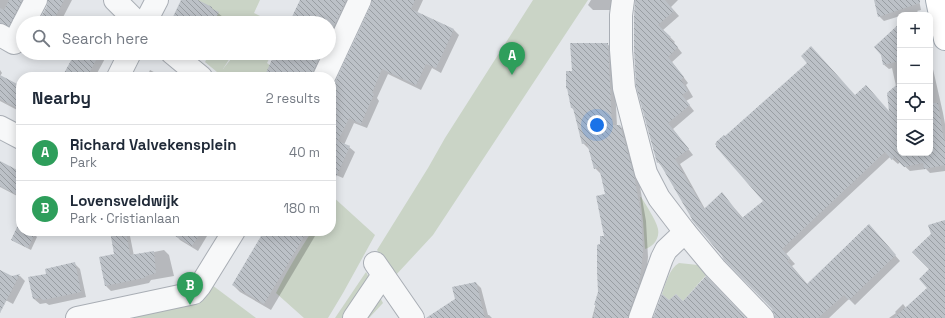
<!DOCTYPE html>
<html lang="en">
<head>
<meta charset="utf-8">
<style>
	body { margin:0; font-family:"Space Grotesk",sans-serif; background:#f6f6f7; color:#1f2937 }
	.controls { position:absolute; right:12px; top:12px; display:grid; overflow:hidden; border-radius:8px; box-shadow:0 2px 10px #0003 }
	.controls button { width:36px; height:36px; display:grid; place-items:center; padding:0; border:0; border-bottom:1px solid #e0e1e3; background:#fff; color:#1f2937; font:20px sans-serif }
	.you { position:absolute; left:597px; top:125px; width:14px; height:14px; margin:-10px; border:3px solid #fff; border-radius:50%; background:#1a73e8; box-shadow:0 0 0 6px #1a73e833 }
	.badge { display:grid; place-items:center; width:26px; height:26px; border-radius:50%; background:#c4556c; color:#fff; font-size:13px; font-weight:700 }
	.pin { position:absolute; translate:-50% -33px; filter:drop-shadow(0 1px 2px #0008) }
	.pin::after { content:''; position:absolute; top:21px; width:14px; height:12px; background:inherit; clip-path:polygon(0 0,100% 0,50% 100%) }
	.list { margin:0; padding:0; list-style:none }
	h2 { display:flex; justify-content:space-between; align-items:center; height:52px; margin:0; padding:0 16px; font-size:17px }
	h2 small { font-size:13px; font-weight:400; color:#747a83 }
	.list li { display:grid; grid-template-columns:26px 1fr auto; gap:12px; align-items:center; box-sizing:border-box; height:56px; padding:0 16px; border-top:1px solid #e0e1e3 }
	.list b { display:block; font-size:15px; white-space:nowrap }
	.list p { margin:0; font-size:13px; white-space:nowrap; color:#747a83 }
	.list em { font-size:13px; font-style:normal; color:#747a83 }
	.icon { flex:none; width:22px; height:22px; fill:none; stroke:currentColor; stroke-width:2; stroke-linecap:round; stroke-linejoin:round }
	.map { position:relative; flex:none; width:945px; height:318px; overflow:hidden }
	.search { position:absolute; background:#fff; box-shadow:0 2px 10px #0003; left:16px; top:16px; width:320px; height:44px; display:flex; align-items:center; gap:10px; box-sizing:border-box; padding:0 14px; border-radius:22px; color:#747a83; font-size:15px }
	.panel { position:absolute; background:#fff; box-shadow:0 2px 10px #0003; left:16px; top:72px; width:320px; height:164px; border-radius:16px }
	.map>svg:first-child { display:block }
</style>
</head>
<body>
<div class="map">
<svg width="945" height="318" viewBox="0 0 945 318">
	<defs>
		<pattern id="building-back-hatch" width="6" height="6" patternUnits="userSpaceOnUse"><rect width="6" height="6" fill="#bcc1c7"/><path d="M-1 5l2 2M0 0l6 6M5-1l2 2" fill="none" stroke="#999ea3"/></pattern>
	</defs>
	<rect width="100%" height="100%" fill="#e4e7eb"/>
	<!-- green -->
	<g fill="#cad4c6">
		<polygon points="197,0 260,0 254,13 274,23 213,23 218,12"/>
		<polygon points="533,0 588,0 433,235 395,276 377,250 428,168 445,138"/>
		<polygon points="210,53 233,53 223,69 231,59 234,53 272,53 267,63 271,66 264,77 261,75 260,77 223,77 205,62"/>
		<path d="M331,195L375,235L343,293L328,318H304L276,293C287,271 299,251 312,231H331Z"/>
		<path d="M641,197C646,205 656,220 658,229C660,238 653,247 645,249L643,221L640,197Z"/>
		<path d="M679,263L698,265L707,274L683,301L676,294L669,300L662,294C666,283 669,269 679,263Z"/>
		<polygon points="366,272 383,303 369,318 335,318"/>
		<polygon points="212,285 256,318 92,318"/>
	</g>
	<!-- shadow -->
	<g fill="#0003">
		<polygon points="0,0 31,0 15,31 0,27"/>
		<polygon points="49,0 72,0 60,23 39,23 48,6"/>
		<polygon points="183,0 195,0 212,8 224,18 221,23 175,23"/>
		<polygon points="301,0 354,0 318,77 265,77 274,58 273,57 274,53 329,53 329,23 290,23"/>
		<polygon points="373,0 423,0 417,13 454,30 459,35 441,73 432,68 421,90 388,74 377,98 379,101 367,128 354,123 344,145 349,147 355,152 343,178 331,173 331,88 336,83 372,6"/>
		<polygon points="591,0 615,0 614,10 593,10 588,5"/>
		<polygon points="636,0 678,0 671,7 679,16 663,30 675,42 674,43 682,53 672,62 688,83 686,85 693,97 686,101 694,111 673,129 693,155 680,164 705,209 722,194 743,218 765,201 715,144 724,136 725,137 856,96 891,114 896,86 892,68 889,69 883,64 900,25 900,153 930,153 930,56 943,113 945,124 945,171 930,173 926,169 910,171 900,162 898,164 890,157 786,254 795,264 792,266 808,285 874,231 900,261 855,305 849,299 829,318 776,318 776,314 773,309 663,168 658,162"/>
		<polygon points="875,0 919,0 921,10 917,11 921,15 911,15 914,12 904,15 900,15 900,16 884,21 879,16"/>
		<polygon points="607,44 613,49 617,126 620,126 625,131 639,181 646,221 648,257 646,277 634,318 592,318 599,292 601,245 605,237 606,195 601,174 595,168 589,149 583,143 575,111 572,108 573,72"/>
		<polygon points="76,53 112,53 111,55 108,53 95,77 63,77"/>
		<polygon points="0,70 2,73 0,76 21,87 21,112 0,101"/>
		<polygon points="150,70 163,77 147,77"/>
		<polygon points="0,162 21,173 21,198 0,187"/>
		<polygon points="331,201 335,205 331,211"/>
		<polygon points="945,221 945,318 889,318 896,313 895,312 903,304 906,308 928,288 931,269 932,234"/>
		<polygon points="21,228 21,231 27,231 35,235 37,237 31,250 15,242 12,240"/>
		<polygon points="111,231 129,231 134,256 164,250 169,255 174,276 151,280 149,283 111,291 106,286 100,258 115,255"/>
		<polygon points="177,231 210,231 198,251 180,240 175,234"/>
		<polygon points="266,231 318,231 271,310 240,292 233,285"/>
		<polygon points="74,263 80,269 86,297 49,305 46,303 40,304 34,299 47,274"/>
		<polygon points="0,271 12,277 20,276 25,281 13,304 0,297"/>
		<polygon points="476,283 481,288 488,315 489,315 492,318 428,318 456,299"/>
	</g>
	<!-- building -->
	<g fill="url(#building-back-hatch)">
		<polygon points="9,0 22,0 9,26 0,23 0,8 4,10"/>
		<polygon points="48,0 64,0 52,23 38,23 47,6"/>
		<polygon points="181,0 198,0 212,7 212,9 219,12 213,23 170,23"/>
		<polygon points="300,0 346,0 329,37 329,23 289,23"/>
		<polygon points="372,0 415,0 411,9 454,29 436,68 426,64 416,85 382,69 372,93 374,94 361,124 349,118 338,141 350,146 331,188 331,88 335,82 371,5"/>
		<polygon points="635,0 665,0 674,11 658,25 671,37 669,38 678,47 668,57 684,77 681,80 688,91 682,95 690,105 668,123 689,149 675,159 704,209 722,192 742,218 763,201 716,147 716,142 724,135 725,136 807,63 801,56 811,46 855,95 866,85 889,111 887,93 900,82 900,152 899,153 930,153 930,103 938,103 943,135 945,142 945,165 924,169 923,163 904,167 894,157 892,160 885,152 782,249 790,258 787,261 807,284 869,224 896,255 849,300 844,295 818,318 775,318 775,315 772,309 724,260 722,256 691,219 692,219 659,162 657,163 636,86 634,50 634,17"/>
		<polygon points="874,0 920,0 920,3 878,17"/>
		<polygon points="900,23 900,61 883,65 881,55 874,47"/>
		<polygon points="570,43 608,43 612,125 620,125 634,175 641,215 643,251 641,271 639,283 628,314 628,318 593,318 596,305 594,305 598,292 597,271 597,245 600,244 600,236 604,236 596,196 605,194 599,167 594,169 587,143 582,144 573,108 571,108 567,88 566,89 566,71 572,71"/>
		<polygon points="75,53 100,53 87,77 62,77"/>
		<polygon points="275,53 321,53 313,72 312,77 264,77"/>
		<polygon points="0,75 21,86 21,110 0,99"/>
		<polygon points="0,161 21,172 21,197 0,186"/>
		<polygon points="945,220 945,318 894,318 927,288 919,279 929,269 912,252 931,234 928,225"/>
		<polygon points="18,225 21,227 21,231 29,231 35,234 28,248 11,240"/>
		<polygon points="110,231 126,231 130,255 154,251 156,273 146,276 144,278 105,286 99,257 114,254"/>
		<polygon points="167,231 202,231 192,246"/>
		<polygon points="264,231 298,231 305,235 264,304 232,285"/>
		<polygon points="75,262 81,292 43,300 40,298 33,299 28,277 46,274 45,269"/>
		<polygon points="0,270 12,276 20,274 0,313"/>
		<polygon points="706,276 746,318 653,318 662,294 669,300 676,294 683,301"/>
		<polygon points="476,282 485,318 426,318 455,299 452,287"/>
	</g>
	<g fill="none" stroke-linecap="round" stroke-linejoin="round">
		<!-- minor casing -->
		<g stroke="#a9aeb5" stroke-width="24">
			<g id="minor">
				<polyline points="115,0 138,23"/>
				<polyline points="623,0 621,15 621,50 624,88 646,173 659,198 685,232 715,268 763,318"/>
				<polyline points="24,23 36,0"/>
				<polyline points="145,23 157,0"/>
				<polyline points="0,35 14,43 23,25"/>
				<polyline points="172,53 201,77"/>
				<polyline points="118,77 130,53"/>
				<polyline points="324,77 360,0"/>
				<polyline points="0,127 21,138"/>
				<polyline points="375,263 413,318"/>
				<polyline points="77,318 194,293 200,286 234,231"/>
				<polyline points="354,318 383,275"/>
				<polyline points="640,318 662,258 666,250 685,232"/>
			</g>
		</g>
		<!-- major casing -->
		<g stroke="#a4acb5" stroke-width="24">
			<polyline id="major" points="937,0 945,39"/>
		</g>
		<!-- minor -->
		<use href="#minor" stroke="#f7f8f9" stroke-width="22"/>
		<!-- major -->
		<use href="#major" stroke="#fff" stroke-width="22"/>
	</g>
</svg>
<div class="controls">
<button>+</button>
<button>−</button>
<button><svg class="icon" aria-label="locate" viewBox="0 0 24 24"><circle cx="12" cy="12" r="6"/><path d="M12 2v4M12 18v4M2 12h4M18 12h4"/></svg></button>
<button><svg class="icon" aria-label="layers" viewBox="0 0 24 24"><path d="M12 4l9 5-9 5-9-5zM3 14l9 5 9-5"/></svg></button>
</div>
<div class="you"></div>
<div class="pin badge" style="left:512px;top:75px;background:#2e9e5b">A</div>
<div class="pin badge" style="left:190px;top:305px;background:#2e9e5b">B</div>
<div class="search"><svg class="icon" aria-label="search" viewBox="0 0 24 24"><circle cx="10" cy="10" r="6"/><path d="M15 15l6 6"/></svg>Search here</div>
<section class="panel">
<h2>Nearby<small>2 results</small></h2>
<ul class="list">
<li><span class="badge" style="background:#2e9e5b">A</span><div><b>Richard Valvekensplein</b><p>Park</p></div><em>40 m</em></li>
<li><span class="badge" style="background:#2e9e5b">B</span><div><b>Lovensveldwijk</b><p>Park · Cristianlaan</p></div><em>180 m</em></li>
</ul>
</section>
</div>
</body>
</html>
